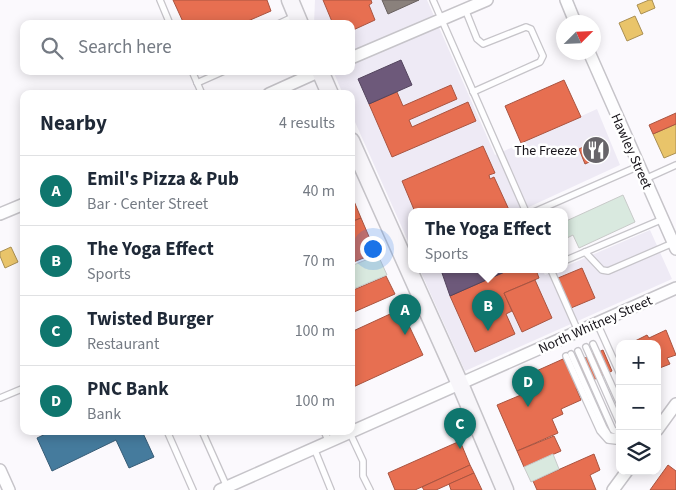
<!DOCTYPE html>
<html lang="en">
<head>
<meta charset="utf-8">
<style>
	body { margin:0; font-family:"Source Sans 3",sans-serif; background:#f2f2f3; color:#1f2937 }
	.controls { position:absolute; right:15px; bottom:15px; display:grid; overflow:hidden; border-radius:10px; box-shadow:0 2px 12px #0003 }
	.controls button { width:45px; height:45px; display:grid; place-items:center; padding:0; border:0; border-bottom:1px solid #e0e1e3; background:#fff; color:#1f2937; font:25px sans-serif }
	.compass { position:absolute; left:556px; top:15px; width:45px; height:45px; border-radius:50%; background:#fff; box-shadow:0 2px 12px #0003; rotate:66deg }
	.you { position:absolute; left:372px; top:248px; width:18px; height:18px; margin:-12px; border:4px solid #fff; border-radius:50%; background:#1a73e8; box-shadow:0 0 0 8px #1a73e833 }
	.badge { display:grid; place-items:center; width:32px; height:32px; border-radius:50%; background:#0f766e; color:#fff; font-size:16px; font-weight:700 }
	.pin { position:absolute; translate:-50% -41px; filter:drop-shadow(0 1px 2px #0008) }
	.pin::after { content:''; position:absolute; top:26px; width:18px; height:15px; background:inherit; clip-path:polygon(0 0,100% 0,50% 100%) }
	.popup { position:absolute; left:408px; top:208px; width:160px; height:65px; box-sizing:border-box; display:grid; place-content:center; border-radius:10px; background:#fff; filter:drop-shadow(0 1px 4px #0005); font-size:16px; white-space:nowrap; color:#747a83 }
	.popup b { font-size:19px; color:#1f2937 }
	.popup::after { content:''; position:absolute; left:50%; top:100%; margin-left:-10px; border:10px solid transparent; border-top-color:#fff }
	.list { margin:0; padding:0; list-style:none }
	h2 { display:flex; justify-content:space-between; align-items:center; height:65px; margin:0; padding:0 20px; font-size:21px }
	h2 small { font-size:16px; font-weight:400; color:#747a83 }
	.list li { display:grid; grid-template-columns:32px 1fr auto; gap:15px; align-items:center; box-sizing:border-box; height:70px; padding:0 20px; border-top:1px solid #e0e1e3 }
	.list b { display:block; font-size:19px; white-space:nowrap }
	.list p { margin:0; font-size:16px; white-space:nowrap; color:#747a83 }
	.list em { font-size:16px; font-style:normal; color:#747a83 }
	.icon { flex:none; width:28px; height:28px; fill:none; stroke:currentColor; stroke-width:2; stroke-linecap:round; stroke-linejoin:round }
	.map { position:relative; flex:none; width:676px; height:490px; overflow:hidden }
	.search { position:absolute; background:#fff; box-shadow:0 2px 12px #0003; left:20px; top:20px; width:335px; height:55px; display:flex; align-items:center; gap:12px; box-sizing:border-box; padding:0 18px; border-radius:10px; color:#747a83; font-size:19px }
	.panel { position:absolute; background:#fff; box-shadow:0 2px 12px #0003; left:20px; top:90px; width:335px; height:345px; border-radius:10px }
	.map>svg:first-child { display:block }
</style>
</head>
<body>
<div class="map">
<svg width="676" height="490" viewBox="0 0 676 490">
	<rect width="100%" height="100%" fill="#fbf9fd"/>
	<!-- built -->
	<g fill="#eeeaf5">
		<polygon points="315,0 427,0 495,155 597,109 620,165 518,212 412,212 412,250 351,113 351,94 343,94 333,71 351,71 351,24 314,24"/>
		<polygon points="650,230 672,279 465,371 420,270 542,270 545,275 557,270 564,270 564,267"/>
	</g>
	<!-- homes -->
	<g fill="#e9c46a" stroke="#aa8f52">
		<polygon points="649,0 652,0 655,8 641,14 637,5"/>
		<polygon points="635,16 643,34 627,41 619,23"/>
		<polygon points="676,124 676,153 664,158 653,134"/>
		<polygon points="11,247 18,262 5,268 0,256 0,252"/>
	</g>
	<!-- shops -->
	<g fill="#e76f51" stroke="#a95440">
		<polygon points="173,0 267,0 271,11 241,24 184,24"/>
		<polygon points="323,0 371,0 372,3 369,5 375,20 351,31 351,24 333,24"/>
		<polygon points="564,80 581,117 521,143 505,106"/>
		<polygon points="451,85 457,99 409,120 412,127 468,102 476,121 392,157 369,104 397,92 403,106"/>
		<polygon points="676,113 676,124 653,134 649,125"/>
		<polygon points="602,138 609,153 585,164 579,149"/>
		<polygon points="483,146 495,173 489,175 490,179 494,177 510,212 415,212 402,181"/>
		<polygon points="351,194 361,218 351,222"/>
		<polygon points="361,218 376,253 351,263 351,222"/>
		<polygon points="582,268 595,298 571,308 558,278"/>
		<polygon points="509,270 536,270 539,278 504,293 512,311 506,314 515,334 475,352 450,296"/>
		<polygon points="386,276 395,294 354,312 351,304 351,291"/>
		<polygon points="535,280 552,318 522,332 504,293"/>
		<polygon points="401,309 423,355 351,388 351,332"/>
		<polygon points="666,330 676,355 667,358 670,364 657,369 657,344 634,344 633,342 647,335 649,338"/>
		<polygon points="603,350 612,371 576,388 581,400 561,409 563,414 552,419 558,433 517,451 497,405 528,392 525,385 538,379 534,372 563,359 567,366"/>
		<polygon points="554,436 561,451 524,467 517,451"/>
		<polygon points="460,441 470,465 415,490 395,490 388,473"/>
		<polygon points="594,454 600,470 590,475 596,490 537,490 533,481"/>
		<polygon points="470,465 474,473 436,490 424,490 422,487"/>
		<polygon points="668,465 676,471 676,490 650,490"/>
		<polygon points="474,473 482,490 451,490 449,484"/>
	</g>
	<!-- offices -->
	<g fill="#6d597a" stroke="#53445d">
		<polygon points="401,60 412,85 369,104 358,79"/>
		<polygon points="450,270 509,270 450,296 442,273"/>
	</g>
	<!-- public -->
	<polygon fill="#457b9d" stroke="#375c76" points="52,431 142,431 154,457 129,468 116,440 52,471 37,438"/>
	<!-- industry -->
	<polygon fill="#8a817c" stroke="#68605f" points="382,0 419,0 388,14"/>
	<!-- building -->
	<g fill="#d9e9df" stroke="#c8cac9">
		<polygon points="623,195 635,222 579,248 573,235 565,239 564,222"/>
		<polygon points="378,255 387,275 351,290 351,266"/>
		<polygon points="553,454 559,469 531,482 524,467"/>
	</g>
	<g fill="none" stroke-linecap="round" stroke-linejoin="round">
		<!-- lane casing -->
		<g stroke="#c6c4c9" stroke-width="8">
			<g id="lane">
				<polyline points="160,0 170,24"/>
				<polyline points="433,0 526,212"/>
				<polyline points="465,9 477,39 483,44 526,27 531,29 543,56 540,62 473,92"/>
				<polyline points="278,24 295,16"/>
				<polyline points="192,71 202,94"/>
				<polyline points="197,83 224,71"/>
				<polyline points="645,179 676,165"/>
				<polyline points="534,212 639,166"/>
				<polyline points="585,252 602,270 608,271 673,243"/>
				<polyline points="564,261 663,219"/>
				<polyline points="551,270 578,331"/>
				<polyline points="597,323 620,374"/>
				<polyline points="593,344 620,404"/>
				<polyline points="586,347 620,424"/>
				<polyline points="578,351 613,430 620,433"/>
				<polyline points="571,354 604,428 609,436 618,437"/>
				<polyline points="566,356 600,431 608,440 616,441 620,439"/>
				<polyline points="0,398 24,388"/>
				<polyline points="167,431 193,490"/>
				<polyline points="202,431 227,487"/>
				<polyline points="324,431 329,442"/>
				<polyline points="349,431 363,461 363,476 370,490"/>
				<polyline points="314,448 331,490"/>
			</g>
		</g>
		<!-- street casing -->
		<g stroke="#c6c4c9" stroke-width="14">
			<g id="street">
				<polyline points="566,0 575,22"/>
				<polyline points="589,52 676,249"/>
				<polyline points="351,58 487,0"/>
				<polyline points="269,94 320,71"/>
				<polyline points="0,214 24,204"/>
				<polyline points="657,430 676,404"/>
				<polyline points="0,470 9,490"/>
				<polyline points="220,490 676,288"/>
				<polyline points="613,490 627,471"/>
			</g>
		</g>
		<!-- secondary casing -->
		<g stroke="#c6c4c9" stroke-width="19">
			<g id="secondary">
				<polyline points="290,0 300,24"/>
				<polyline points="320,71 330,94"/>
				<polyline points="351,141 460,384 505,490"/>
			</g>
		</g>
		<!-- lane -->
		<use href="#lane" stroke="#fefeff" stroke-width="5.5"/>
		<!-- street -->
		<use href="#street" stroke="#fefeff" stroke-width="11"/>
		<!-- secondary -->
		<use href="#secondary" stroke="#f8f6fa" stroke-width="16"/>
	</g>
	<!-- icons -->
	<defs>
		<g id="restaurant-disc" transform="scale(1.4375)"><circle r="9.5" fill="#676469" stroke="#fff"/><path d="M-5-6h1v4h1v-4h1v4h1v-4h1v5L-1.5 .5V6h-2V.5L-5-1ZM5-6V6H3V1.5H1.5Q1.5-4 5-6Z" fill="#fff"/></g>
	</defs>
	<g fill-rule="evenodd">
		<use href="#restaurant-disc" x="596" y="150"/>
	</g>
	<g text-anchor="middle" stroke-width="5" stroke-linejoin="round" paint-order="stroke">
		<!-- poi labels -->
		<g font-size="14" fill="#17141a" stroke="#fff" text-anchor="end">
			<text x="577" y="155">The Freeze</text>
		</g>
		<!-- street labels -->
		<g font-size="14" fill="#17141a" stroke="#fff">
			<text transform="translate(632 151) rotate(66)" y="5">Hawley Street</text>
			<text transform="translate(595 324) rotate(-24)" y="5">North Whitney Street</text>
		</g>
	</g>
</svg>
<div class="controls">
<button>+</button>
<button>−</button>
<button><svg class="icon" aria-label="layers" viewBox="0 0 24 24"><path d="M12 4l9 5-9 5-9-5zM3 14l9 5 9-5"/></svg></button>
</div>
<svg class="compass" viewBox="-18 -18 36 36"><path d="M0-13l5 13h-10z" fill="#e53935"/><path d="M0 13l5-13h-10z" fill="#747a83"/></svg>
<div class="you"></div>
<div class="pin badge" style="left:405px;top:335px">A</div>
<div class="pin badge" style="left:488px;top:331px">B</div>
<div class="popup"><b>The Yoga Effect</b>Sports</div>
<div class="pin badge" style="left:460px;top:449px">C</div>
<div class="pin badge" style="left:528px;top:407px">D</div>
<div class="search"><svg class="icon" aria-label="search" viewBox="0 0 24 24"><circle cx="10" cy="10" r="6"/><path d="M15 15l6 6"/></svg>Search here</div>
<section class="panel">
<h2>Nearby<small>4 results</small></h2>
<ul class="list">
<li><span class="badge">A</span><div><b>Emil's Pizza &amp; Pub</b><p>Bar · Center Street</p></div><em>40 m</em></li>
<li><span class="badge">B</span><div><b>The Yoga Effect</b><p>Sports</p></div><em>70 m</em></li>
<li><span class="badge">C</span><div><b>Twisted Burger</b><p>Restaurant</p></div><em>100 m</em></li>
<li><span class="badge">D</span><div><b>PNC Bank</b><p>Bank</p></div><em>100 m</em></li>
</ul>
</section>
</div>
</body>
</html>
